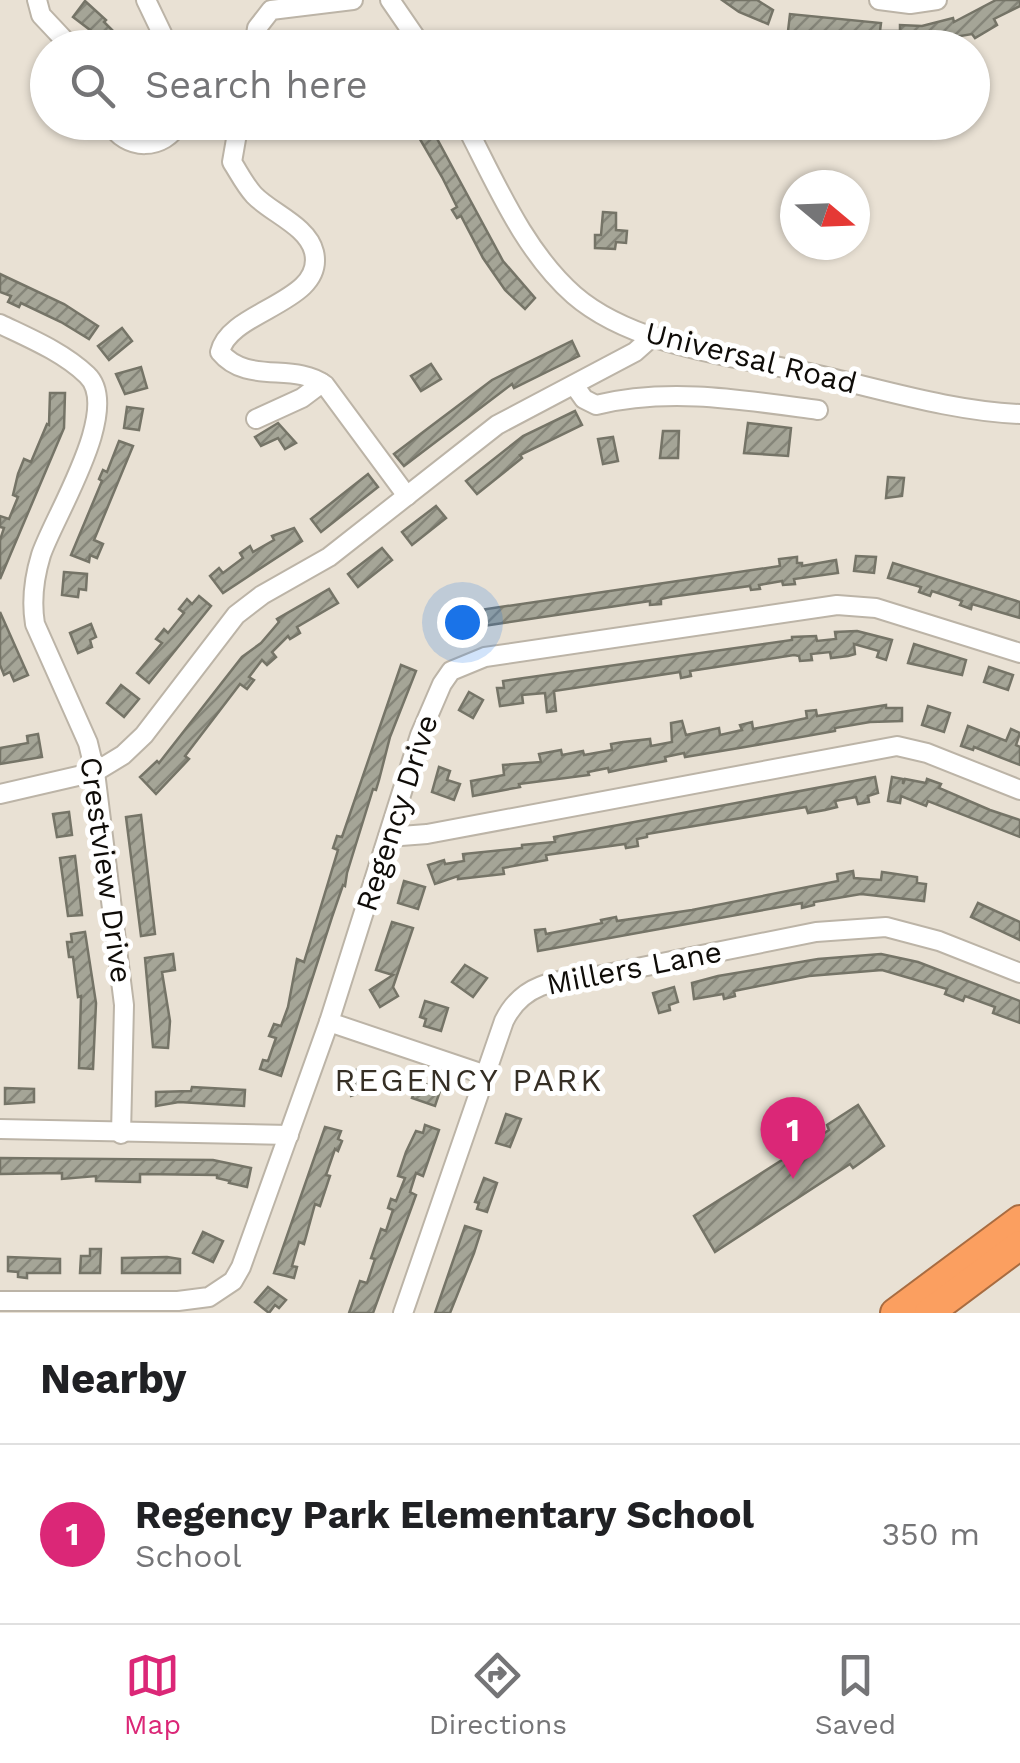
<!DOCTYPE html>
<html lang="en">
<head>
<meta charset="utf-8">
<style>
	body { margin:0; font-family:"Work Sans",sans-serif; background:#f6f6f6; color:#202124 }
	.compass { position:absolute; left:780px; top:170px; width:90px; height:90px; border-radius:50%; background:#fff; box-shadow:0 2px 8px #0004; rotate:109deg }
	.you { position:absolute; left:462px; top:622px; width:35px; height:35px; margin:-25px; border:8px solid #fff; border-radius:50%; background:#1a73e8; box-shadow:0 0 0 15px #1a73e833 }
	.badge { display:grid; place-items:center; width:65px; height:65px; border-radius:50%; background:#db2777; color:#fff; font-size:32px; font-weight:700 }
	.pin { position:absolute; translate:-50% -82px; filter:drop-shadow(0 2px 5px #0008) }
	.pin::after { content:''; position:absolute; top:52px; width:35px; height:30px; background:inherit; clip-path:polygon(0 0,100% 0,50% 100%) }
	.list { margin:0; padding:0; list-style:none }
	h2 { display:flex; justify-content:space-between; align-items:center; height:130px; margin:0; padding:0 40px; font-size:42px }
	h2 small { font-size:32px; font-weight:400; color:#757577 }
	.list li { display:grid; grid-template-columns:65px 1fr auto; gap:30px; align-items:center; box-sizing:border-box; height:180px; padding:0 40px; border-top:2px solid #e0e0e0 }
	.list b { display:block; font-size:38px; white-space:nowrap }
	.list p { margin:0; font-size:32px; white-space:nowrap; color:#757577 }
	.list em { font-size:32px; font-style:normal; color:#757577 }
	.icon { flex:none; width:55px; height:55px; fill:none; stroke:currentColor; stroke-width:2; stroke-linecap:round; stroke-linejoin:round }
	.map { position:relative; flex:none; width:1020px; height:1313px; overflow:hidden }
	.search { position:absolute; background:#fff; box-shadow:0 2px 8px #0004; left:30px; right:30px; top:30px; height:110px; display:flex; align-items:center; gap:25px; box-sizing:border-box; padding:0 35px; border-radius:55px; color:#757577; font-size:38px }
	.sheet { height:310px; background:#fff }
	nav { display:flex; justify-content:space-around; align-items:center; box-sizing:border-box; height:140px; border-top:2px solid #e0e0e0; background:#fff; font-size:28px; color:#757577 }
	nav a { display:grid; justify-items:center; gap:5px }
	nav .on { color:#db2777 }
	.map>svg:first-child { display:block }
</style>
</head>
<body>
<div class="map">
<svg width="1020" height="1313" viewBox="0 0 1020 1313">
	<defs>
		<pattern id="building-hatch" width="6" height="6" patternUnits="userSpaceOnUse" patternTransform="scale(2.5)"><rect width="6" height="6" fill="#a5a597"/><path d="M-1 1l2-2M0 6l6-6M5 7l2-2" fill="none" stroke="#858579"/></pattern>
	</defs>
	<rect width="100%" height="100%" fill="#e9e1d4"/>
	<!-- building -->
	<g fill="url(#building-hatch)" stroke="#757467" stroke-width="2.5">
		<polygon points="722,0 757,0 773,10 768,24 739,12"/>
		<polygon points="996,0 1020,0 1020,6 994,19 997,25 975,38 972,34 918,43 918,48 893,48 893,41 861,40 861,37 788,31 790,14 881,23 880,31 900,31 900,25 922,26 953,18 954,22"/>
		<polygon points="85,1 106,20 104,22 123,41 118,48 99,48 102,43 92,35 94,33 73,17"/>
		<polygon points="410,122 428,122 503,261 535,298 525,309 505,290 483,258 461,216 457,218 452,210 457,207 442,177"/>
		<polygon points="603,212 616,213 616,230 627,231 626,243 616,242 615,249 595,248 595,235 601,235"/>
		<polygon points="0,274 64,304 98,326 89,339 61,322 21,303 19,307 8,302 11,296 0,292"/>
		<polygon points="122,328 132,341 109,360 98,346"/>
		<polygon points="572,341 579,356 514,388 512,384 404,466 394,454 492,380"/>
		<polygon points="431,364 441,379 421,391 411,376"/>
		<polygon points="141,367 147,388 125,394 116,374"/>
		<polygon points="50,393 65,393 64,428 0,579 0,540 4,528 0,527 0,516 9,519 18,497 13,495 18,474 24,459 31,462 47,424 49,425"/>
		<polygon points="127,407 143,409 139,430 124,428"/>
		<polygon points="575,411 582,425 520,455 522,458 477,494 466,481 523,436"/>
		<polygon points="278,423 296,443 285,449 278,438 261,446 255,437"/>
		<polygon points="748,423 791,428 788,456 744,453"/>
		<polygon points="663,431 679,431 678,458 660,458"/>
		<polygon points="613,437 618,461 603,464 598,439"/>
		<polygon points="119,441 133,446 94,540 103,544 97,558 90,555 89,562 71,555 102,481 99,479 103,470 107,472"/>
		<polygon points="368,474 378,487 321,532 311,519"/>
		<polygon points="888,477 904,478 902,496 886,498"/>
		<polygon points="436,506 446,518 412,545 402,532"/>
		<polygon points="294,528 302,541 223,593 210,576 219,568 223,573 243,558 240,553 250,546 253,552 274,540 272,536"/>
		<polygon points="382,548 392,560 358,587 348,574"/>
		<polygon points="856,556 876,557 874,573 854,571"/>
		<polygon points="797,557 797,563 802,563 802,566 836,560 838,573 794,579 795,584 783,585 782,581 759,585 760,589 751,590 750,586 670,597 661,599 661,604 650,605 650,601 483,626 480,610 780,566 779,559"/>
		<polygon points="893,563 1020,602 1020,618 972,604 971,609 960,605 962,601 932,591 930,596 919,592 921,587 888,578"/>
		<polygon points="64,572 87,574 86,590 79,589 78,597 62,595"/>
		<polygon points="329,589 338,603 297,627 300,633 290,639 288,636 272,652 276,657 267,665 262,660 249,677 254,680 247,689 240,684 185,756 189,759 156,794 140,777 157,761 159,763 242,657 261,643 279,622 277,619"/>
		<polygon points="199,596 211,606 149,683 137,673 162,643 156,639 164,629 168,633 184,613 179,609 187,599 192,604"/>
		<polygon points="0,612 28,675 14,681 10,672 4,675 0,665"/>
		<polygon points="91,624 96,637 90,640 92,647 78,653 70,633"/>
		<polygon points="857,631 892,640 886,660 877,657 879,651 854,644 855,654 848,656 831,658 830,652 811,654 812,660 800,661 799,656 794,655 690,671 691,676 681,678 680,672 554,691 556,711 547,712 545,693 522,695 523,703 500,706 497,688 504,688 503,681 792,640 792,637 816,636 817,641 836,639 835,632"/>
		<polygon points="914,644 966,660 962,675 908,663"/>
		<polygon points="401,665 416,671 390,737 379,780 376,790 373,789 347,873 345,886 343,885 332,917 281,1076 260,1069 263,1060 268,1061 276,1038 269,1036 274,1024 281,1026 288,1007 297,959 304,962 338,850 333,848 337,836 342,837"/>
		<polygon points="989,667 1013,675 1008,690 984,682"/>
		<polygon points="121,685 139,699 124,717 107,703"/>
		<polygon points="469,692 483,700 473,718 459,710"/>
		<polygon points="886,705 886,708 902,708 902,721 870,722 835,728 835,731 745,747 685,757 684,753 665,757 666,761 628,768 609,772 608,768 588,772 589,775 519,784 520,787 473,796 471,781 504,775 503,765 541,762 539,754 561,750 562,755 583,751 584,755 612,750 611,744 623,742 650,739 651,746 672,742 671,723 682,721 686,735 719,728 720,735 742,730 740,725 752,722 753,729 807,718 806,711 816,710 817,716"/>
		<polygon points="928,706 950,713 944,732 922,725"/>
		<polygon points="968,726 1006,741 1011,729 1020,733 1016,745 1020,747 1020,765 974,747 973,750 961,746"/>
		<polygon points="38,734 42,757 0,764 0,748 28,743 27,736"/>
		<polygon points="439,767 450,771 447,780 460,784 454,800 432,792"/>
		<polygon points="875,777 878,793 868,796 869,802 858,804 856,797 835,801 837,807 825,810 808,813 806,807 647,834 647,837 637,839 638,846 626,848 625,844 546,855 547,860 503,868 504,874 458,879 458,876 435,884 428,865 444,860 445,864 464,861 463,854 522,848 522,845 555,842 554,837"/>
		<polygon points="892,777 903,779 903,784 905,779 926,783 927,779 941,784 939,788 990,810 1020,820 1020,837 928,801 926,806 901,796 900,803 888,801"/>
		<polygon points="69,812 72,835 57,837 53,814"/>
		<polygon points="141,815 155,934 141,936 126,817"/>
		<polygon points="75,856 82,915 68,916 60,858"/>
		<polygon points="853,871 854,878 881,880 882,872 917,877 917,883 926,884 924,901 861,894 814,902 814,905 802,908 802,903 538,951 535,930 545,929 546,934 602,923 601,920 616,917 617,921 692,910 838,881 837,874"/>
		<polygon points="404,881 425,887 418,909 398,903"/>
		<polygon points="978,903 1020,922 1020,940 971,917"/>
		<polygon points="392,922 413,928 393,987 398,996 380,1007 370,990 393,975 376,970"/>
		<polygon points="85,932 96,1003 93,1069 79,1068 81,996 78,997 73,957 69,957 67,942 72,942 71,934"/>
		<polygon points="173,954 175,970 162,972 170,1021 168,1048 153,1047 145,958"/>
		<polygon points="881,954 918,962 1020,1001 1020,1023 993,1013 995,1007 965,996 963,1001 945,994 947,989 882,970 809,976 734,991 735,996 724,999 723,994 694,999 692,983 718,976 818,959"/>
		<polygon points="465,965 487,978 473,997 452,982"/>
		<polygon points="674,987 678,1002 669,1005 670,1010 659,1013 653,993"/>
		<polygon points="425,1001 448,1008 441,1031 424,1026 426,1019 420,1017"/>
		<polygon points="361,1068 370,1089 351,1096 343,1075"/>
		<polygon points="418,1082 441,1088 435,1106 412,1098"/>
		<polygon points="192,1087 245,1090 244,1106 179,1102 156,1106 156,1092 191,1091"/>
		<polygon points="5,1088 34,1089 34,1102 5,1104"/>
		<polygon points="858,1105 884,1146 853,1168 850,1164 715,1252 694,1216 829,1130 827,1125"/>
		<polygon points="506,1114 521,1119 510,1147 496,1143"/>
		<polygon points="425,1125 439,1130 423,1176 416,1173 410,1192 416,1195 373,1313 349,1313 360,1281 367,1283 375,1259 371,1258 381,1229 386,1231 393,1210 388,1208 391,1199 396,1201 405,1178 398,1176 406,1152 416,1131 423,1133"/>
		<polygon points="325,1127 341,1131 338,1139 342,1141 338,1151 335,1149 326,1175 330,1176 320,1206 315,1204 304,1244 299,1242 292,1266 297,1267 294,1278 274,1273"/>
		<polygon points="0,1158 213,1160 251,1168 247,1187 229,1183 230,1181 217,1178 217,1175 140,1174 140,1182 96,1181 96,1176 62,1179 62,1173 0,1174"/>
		<polygon points="484,1178 497,1183 487,1212 477,1209 479,1203 475,1202"/>
		<polygon points="465,1226 481,1231 474,1253 450,1313 435,1313"/>
		<polygon points="203,1232 223,1241 213,1262 193,1253"/>
		<polygon points="90,1249 101,1249 100,1273 80,1273 81,1256 90,1256"/>
		<polygon points="8,1257 60,1259 60,1273 27,1273 27,1278 18,1277 18,1272 8,1271"/>
		<polygon points="167,1257 180,1259 180,1273 122,1273 122,1258"/>
		<polygon points="268,1287 286,1300 279,1308 275,1305 269,1313 255,1302"/>
	</g>
	<g fill="none" stroke-linecap="round" stroke-linejoin="round">
		<!-- minor casing -->
		<g stroke="#bcb4a7" stroke-width="22">
			<g id="minor">
				<polyline points="37,0 41,15 72,48"/>
				<polyline points="146,0 169,48"/>
				<polyline points="390,0 423,48"/>
				<polyline points="879,0 910,4 937,0"/>
				<polyline points="254,48 257,28 271,10 353,0"/>
				<path d="M109,122C126,152 164,151 180,122"/>
				<path d="M239,122L232,162C239,173 245,185 254,195C271,213 308,226 314,252C326,303 229,310 220,352C247,385 294,362 325,385L407,496"/>
				<path d="M464,122C495,181 523,250 574,295C635,348 742,357 818,375C885,390 951,411 1020,414"/>
				<path d="M0,324C29,338 63,352 87,375C123,409 54,516 41,555C34,578 31,600 35,624L88,743L95,772L124,1005L121,1134"/>
				<path d="M574,385L584,399L596,405C669,387 744,400 818,410"/>
				<polyline points="256,419 302,398 322,383"/>
				<polyline points="0,794 95,772 123,755 144,735 236,615 262,595 329,557 497,425 635,352 653,336"/>
				<polyline points="388,837 427,834 897,746 927,753 1020,790"/>
				<polyline points="329,1022 486,1075"/>
				<polyline points="0,1129 289,1135"/>
				<polyline points="0,1301 178,1301 209,1297 233,1281 241,1267 329,1022 420,735 442,684 451,671 485,657 837,605 876,608 1020,653"/>
				<path d="M403,1313L504,1021C522,984 554,980 592,977L816,932L886,927L939,941L1020,973"/>
			</g>
		</g>
		<!-- highway casing -->
		<g stroke="#a86c41" stroke-width="32">
			<g id="highway">
				<polyline points="895,1313 1020,1220"/>
				<polyline points="929,1313 1020,1245"/>
			</g>
		</g>
		<!-- minor -->
		<use href="#minor" stroke="#fff" stroke-width="18"/>
		<!-- highway -->
		<use href="#highway" stroke="#fb9f60" stroke-width="28"/>
	</g>
	<g text-anchor="middle" stroke-width="10" stroke-linejoin="round" paint-order="stroke">
		<!-- street labels -->
		<g font-size="30" fill="#0f0c08" stroke="#fff">
			<text transform="translate(751 358) rotate(14)" y="10">Universal Road</text>
			<text transform="translate(397 813) rotate(-72)" y="10">Regency Drive</text>
			<text transform="translate(106 870) rotate(82)" y="10">Crestview Drive</text>
			<text transform="translate(634 968) rotate(-11)" y="10">Millers Lane</text>
		</g>
		<!-- neighbourhood labels -->
		<g font-size="32" letter-spacing="2.5" fill="#362f25" stroke="#fff">
			<text x="469" y="1091">REGENCY PARK</text>
		</g>
	</g>
</svg>
<svg class="compass" viewBox="-18 -18 36 36"><path d="M0-13l5 13h-10z" fill="#e53935"/><path d="M0 13l5-13h-10z" fill="#757577"/></svg>
<div class="you"></div>
<div class="pin badge" style="left:793px;top:1179px">1</div>
<div class="search"><svg class="icon" aria-label="search" viewBox="0 0 24 24"><circle cx="10" cy="10" r="6"/><path d="M15 15l6 6"/></svg>Search here</div>
</div>
<section class="sheet">
<h2>Nearby<small></small></h2>
<ul class="list">
<li><span class="badge">1</span><div><b>Regency Park Elementary School</b><p>School</p></div><em>350 m</em></li>
</ul>
</section>
<nav>
<a class="on"><svg class="icon" aria-label="map" viewBox="0 0 24 24"><path d="M3 6l6-2 6 2 6-2v14l-6 2-6-2-6 2zM9 4v14M15 6v14"/></svg>Map</a>
<a><svg class="icon" aria-label="directions" viewBox="0 0 24 24"><path d="M12 3l9 9-9 9-9-9zM9 14v-3h6M13 9l2 2-2 2"/></svg>Directions</a>
<a><svg class="icon" aria-label="saved" viewBox="0 0 24 24"><path d="M7 4h10v16l-5-4-5 4z"/></svg>Saved</a>
</nav>
</body>
</html>
